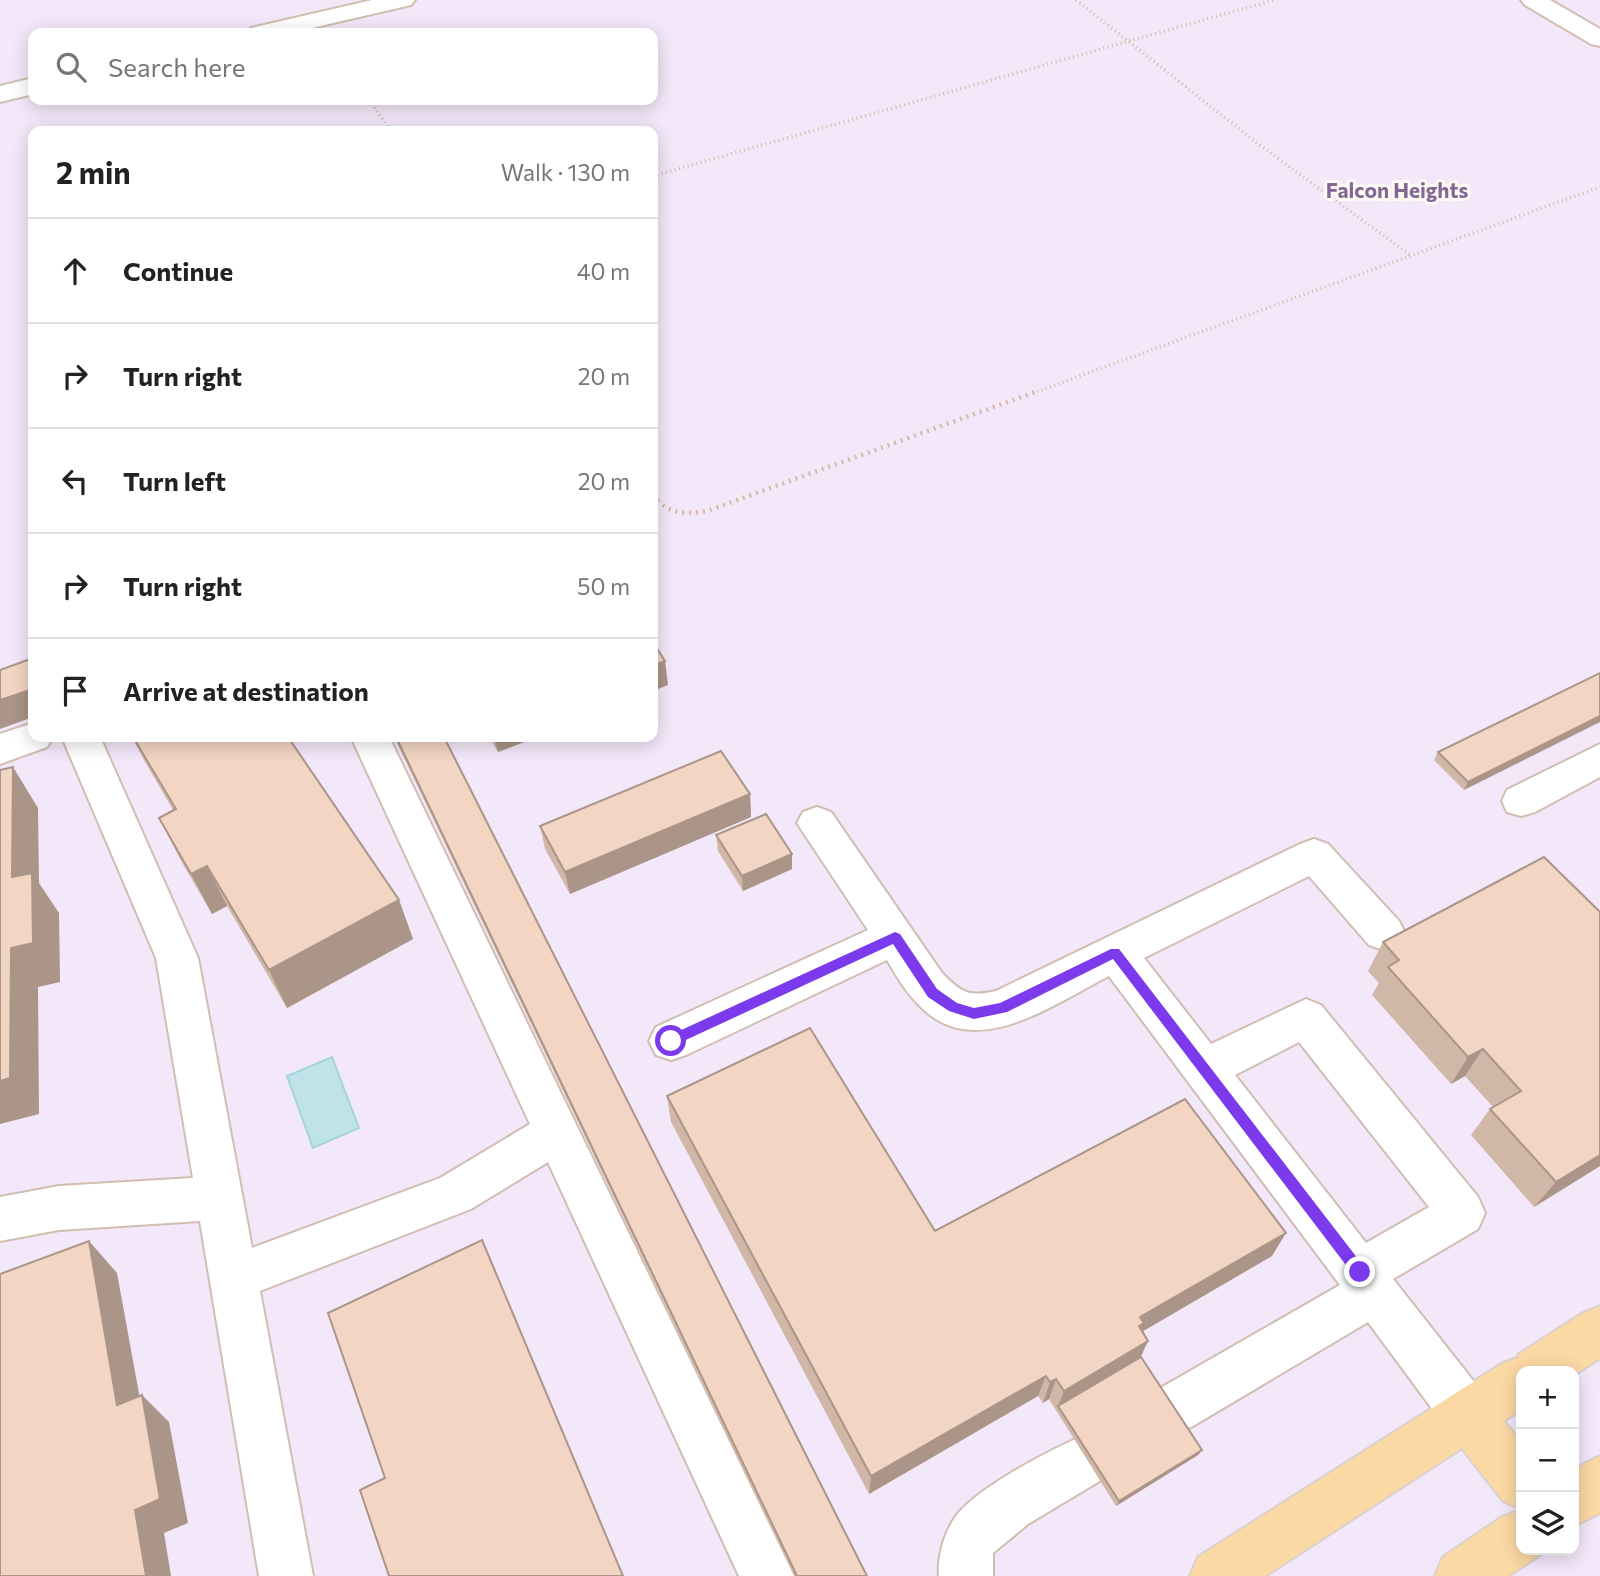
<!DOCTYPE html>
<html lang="en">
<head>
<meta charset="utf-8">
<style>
	body { margin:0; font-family:Commissioner,sans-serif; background:#f2f2f2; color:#222 }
	.controls { position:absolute; right:21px; bottom:21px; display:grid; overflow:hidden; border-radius:14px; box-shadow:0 4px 18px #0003 }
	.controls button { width:63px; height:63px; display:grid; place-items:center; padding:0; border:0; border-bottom:2px solid #e0e0e0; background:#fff; color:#222; font:35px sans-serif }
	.stop { position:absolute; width:21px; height:21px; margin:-16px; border:5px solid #7c3aed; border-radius:50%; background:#fff }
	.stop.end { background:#7c3aed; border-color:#fff; box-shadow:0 2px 7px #0008 }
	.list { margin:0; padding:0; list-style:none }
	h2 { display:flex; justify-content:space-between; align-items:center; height:91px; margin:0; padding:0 28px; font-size:30px }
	h2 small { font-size:23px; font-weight:400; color:#767676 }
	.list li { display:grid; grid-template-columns:46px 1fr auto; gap:21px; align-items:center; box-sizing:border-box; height:105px; padding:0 28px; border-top:2px solid #e0e0e0 }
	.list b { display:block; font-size:26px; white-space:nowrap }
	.list em { font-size:23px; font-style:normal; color:#767676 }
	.icon { flex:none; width:38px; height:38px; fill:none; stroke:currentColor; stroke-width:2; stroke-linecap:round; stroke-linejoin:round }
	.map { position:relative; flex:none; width:1600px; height:1576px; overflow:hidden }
	.search { position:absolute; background:#fff; box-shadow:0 4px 18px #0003; left:28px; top:28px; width:630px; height:77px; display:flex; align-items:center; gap:18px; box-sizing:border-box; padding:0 24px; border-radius:14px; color:#767676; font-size:26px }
	.panel { position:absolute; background:#fff; box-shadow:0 4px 18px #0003; left:28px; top:126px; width:630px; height:616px; border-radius:14px }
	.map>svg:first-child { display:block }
</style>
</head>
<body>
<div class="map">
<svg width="1600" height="1576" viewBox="0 0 1600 1576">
	<rect width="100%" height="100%" fill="#fdf6ec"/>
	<!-- education -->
	<path fill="#f3e8fa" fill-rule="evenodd" d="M0,0H1600V1576H0ZM33,33H653V100H33ZM33,131H653V737H33ZM1521,1371H1574V1550H1521Z"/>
	<!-- water -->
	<polygon fill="#bfe3e8" stroke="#a5d3da" stroke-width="2" points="332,1057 359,1128 313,1148 287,1076"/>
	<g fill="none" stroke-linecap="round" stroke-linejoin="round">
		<!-- minor casing -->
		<g stroke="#d1beb0" stroke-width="4">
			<g id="minor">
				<polygon points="372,0 415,0 411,5 290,33 248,33 251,28"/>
				<polygon points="1521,0 1550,0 1600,29 1600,46 1591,44 1525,5"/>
				<polygon points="33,78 33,94 0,102 0,86"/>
				<polygon points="33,723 33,737 53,737 47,747 0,764 0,734"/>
				<polygon points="62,737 100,737 198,958 252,1248 440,1178 530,1124 351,737 389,737 794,1576 739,1576 548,1162 471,1209 260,1291 313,1576 259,1576 200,1221 59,1230 0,1241 0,1197 59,1186 193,1178 156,958"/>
				<polygon points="1600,744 1600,777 1535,812 1521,816 1507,812 1502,801 1507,790"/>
				<path d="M817,807L831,812L942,973C961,993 969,997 996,991L1300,844L1314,839L1328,844L1399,921L1405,933L1399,945L1384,950L1369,945L1309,876L1144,958L1211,1044L1306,999L1321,1005L1478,1197L1485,1213L1478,1229L1393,1279L1486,1397L1493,1415L1486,1433L1468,1440L1450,1433L1368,1322L1193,1426L1175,1433L1157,1426L1150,1408L1157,1390L1340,1285L1109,976C1055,1003 977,1062 922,1008C907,994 897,977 887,960L686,1055L671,1060L656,1055L649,1041L656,1027L868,930L797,823L803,812ZM1299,1042L1429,1207L1366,1243L1235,1075Z"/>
				<path d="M1085,1435L1103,1443L1111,1461L1103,1479L1028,1524L993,1553V1576H939C937,1557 945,1530 957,1515C979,1487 1051,1449 1085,1435Z"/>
			</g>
		</g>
		<!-- major casing -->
		<g stroke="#dad1cd" stroke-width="4">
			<g id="major">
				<polygon points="1600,1306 1600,1358 1574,1375 1574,1371 1521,1371 1521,1410 1504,1421 1521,1442 1521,1509 1503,1501 1462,1448 1265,1576 1190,1576 1198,1557 1503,1363 1517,1358 1519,1354 1583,1313"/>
				<polygon points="1600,1456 1600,1513 1574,1526 1574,1469"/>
				<polygon points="1521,1510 1521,1550 1542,1550 1540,1555 1508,1576 1435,1576 1443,1557 1502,1517"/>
			</g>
		</g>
		<!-- path-far1 -->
		<g stroke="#d9b8a5" stroke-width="3.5" stroke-dasharray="1 3.5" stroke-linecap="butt">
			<polyline points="1076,0 1257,143 1410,255"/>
			<polyline points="369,100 391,131"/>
			<polyline points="653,176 1274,0"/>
			<polyline points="1033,393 1600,187"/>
		</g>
		<!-- path -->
		<path stroke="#d9b8a5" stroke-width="4.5" stroke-dasharray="2 5" stroke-linecap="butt" d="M653,495C668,514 684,515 707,511L1038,391"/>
		<!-- minor -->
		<use href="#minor" fill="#fff" fill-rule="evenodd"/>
		<!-- major -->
		<use href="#major" fill="#fbd9a5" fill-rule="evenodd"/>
	</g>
	<!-- wall -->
	<g fill="#d1b7a8">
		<polygon points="1600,673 1464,790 1434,760 1438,752"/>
		<polygon points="132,737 288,737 399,900 413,939 287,1008 227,906 212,914 180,859 159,818 173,810 144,760"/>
		<polygon points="394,737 444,737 867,1576 795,1576"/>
		<polygon points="489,737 537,737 498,752"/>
		<polygon points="750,794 751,817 570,894 545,849 540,826"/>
		<polygon points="716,835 792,869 743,891 718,851"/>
		<polygon points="1600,912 1600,1166 1534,1207 1471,1135 1490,1109 1493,1107 1465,1076 1451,1084 1372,995 1379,983 1368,971 1383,942"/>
		<polygon points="667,1096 935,1231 1272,1256 1142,1331 1148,1341 1141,1357 1202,1450 1198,1455 1116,1506 1049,1399 1043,1403 1038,1396 869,1494 671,1122"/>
	</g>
	<!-- shaded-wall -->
	<g fill="#aa9588">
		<polygon points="665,661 668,685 653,691 653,666"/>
		<polygon points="33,689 33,717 0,729 0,700"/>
		<polygon points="1600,716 1600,722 1464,790 1468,782"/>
		<polygon points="494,737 537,737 498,752"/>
		<polygon points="13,767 38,808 39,883 59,913 60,982 38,987 39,1114 0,1124 0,1081 11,948"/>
		<polygon points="750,794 751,817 570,894 565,872"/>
		<polygon points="792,854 792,869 743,891 742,876"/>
		<polygon points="207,866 227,906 212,914 191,874"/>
		<polygon points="399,900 413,939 287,1008 269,970"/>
		<polygon points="1483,1049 1465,1076 1451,1084 1468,1057"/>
		<polygon points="1600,1155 1600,1166 1534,1207 1556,1182"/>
		<polygon points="1286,1233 1272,1256 1140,1333 1134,1345 1140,1317"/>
		<polygon points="89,1241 117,1273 146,1432 117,1405"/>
		<polygon points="1148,1341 1138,1362 1058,1406 1064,1391"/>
		<polygon points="1046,1376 1038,1396 869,1494 871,1476"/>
		<polygon points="1056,1379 1049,1399 1043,1403 1050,1382"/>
		<polygon points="142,1395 169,1422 188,1523 164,1533 171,1576 146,1576 135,1510"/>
		<polygon points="1202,1450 1198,1455 1116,1506 1119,1501"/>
	</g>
	<!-- building -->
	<g fill="#f3d5c3" stroke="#aa9588" stroke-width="2">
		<polygon points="653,642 665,661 653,666"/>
		<polygon points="33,658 33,689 0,700 0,670"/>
		<polygon points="1600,673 1600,716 1468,782 1438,752"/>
		<polygon points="133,737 288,737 399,900 269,970 207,866 191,874 159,818 176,809"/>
		<polygon points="396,737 444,737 867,1576 797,1576"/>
		<polygon points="721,751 750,794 565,872 540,826"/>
		<polygon points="13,767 12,877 32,873 33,943 11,948 10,1078 0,1081 0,770"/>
		<polygon points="766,814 792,854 742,876 716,835"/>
		<polygon points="1544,857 1600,912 1600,1155 1556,1182 1490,1109 1521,1091 1483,1049 1468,1057 1388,967 1399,960 1383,942"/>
		<polygon points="810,1028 935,1231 1185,1099 1286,1233 1140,1317 1144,1323 1139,1326 1148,1341 1064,1391 1056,1379 1050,1382 1046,1376 871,1476 667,1096"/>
		<polygon points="482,1240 623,1576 389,1576 360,1490 385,1478 328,1313"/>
		<polygon points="89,1241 117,1405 142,1395 160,1499 135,1510 146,1576 0,1576 0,1274"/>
		<polygon points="1141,1357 1202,1450 1119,1501 1058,1406"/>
	</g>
	<!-- route -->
	<polygon fill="#7c3aed" points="895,932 900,934 937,989 957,1003 974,1008 1000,1003 1111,949 1119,949 1365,1268 1365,1277 1355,1277 1113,959 1007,1012 974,1019 949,1011 928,997 893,944 675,1045 666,1045 666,1037"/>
	<g text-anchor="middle" stroke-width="6" stroke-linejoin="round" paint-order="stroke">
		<!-- far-quarter labels -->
		<g font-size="21" font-weight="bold" fill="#846695" stroke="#fffaf3">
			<text x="1397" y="198">Falcon Heights</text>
		</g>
	</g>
</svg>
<div class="controls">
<button>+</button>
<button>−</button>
<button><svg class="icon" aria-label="layers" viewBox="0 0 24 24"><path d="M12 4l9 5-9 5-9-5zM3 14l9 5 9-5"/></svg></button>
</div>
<div class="stop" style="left:671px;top:1041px"></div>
<div class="stop end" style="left:1360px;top:1272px"></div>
<div class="search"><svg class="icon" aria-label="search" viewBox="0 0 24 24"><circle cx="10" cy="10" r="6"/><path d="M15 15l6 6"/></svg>Search here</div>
<section class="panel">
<h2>2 min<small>Walk · 130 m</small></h2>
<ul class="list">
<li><svg class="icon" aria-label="ahead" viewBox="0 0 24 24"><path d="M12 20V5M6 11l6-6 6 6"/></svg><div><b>Continue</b></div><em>40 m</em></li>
<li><svg class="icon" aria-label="right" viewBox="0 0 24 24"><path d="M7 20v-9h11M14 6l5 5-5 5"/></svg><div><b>Turn right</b></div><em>20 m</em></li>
<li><svg class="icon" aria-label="left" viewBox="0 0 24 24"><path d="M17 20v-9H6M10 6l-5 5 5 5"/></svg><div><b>Turn left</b></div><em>20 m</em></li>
<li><svg class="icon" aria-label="right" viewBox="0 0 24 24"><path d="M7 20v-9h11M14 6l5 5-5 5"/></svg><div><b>Turn right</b></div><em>50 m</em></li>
<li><svg class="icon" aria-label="arrive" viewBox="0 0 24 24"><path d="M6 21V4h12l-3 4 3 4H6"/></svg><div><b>Arrive at destination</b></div></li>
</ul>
</section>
</div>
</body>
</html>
